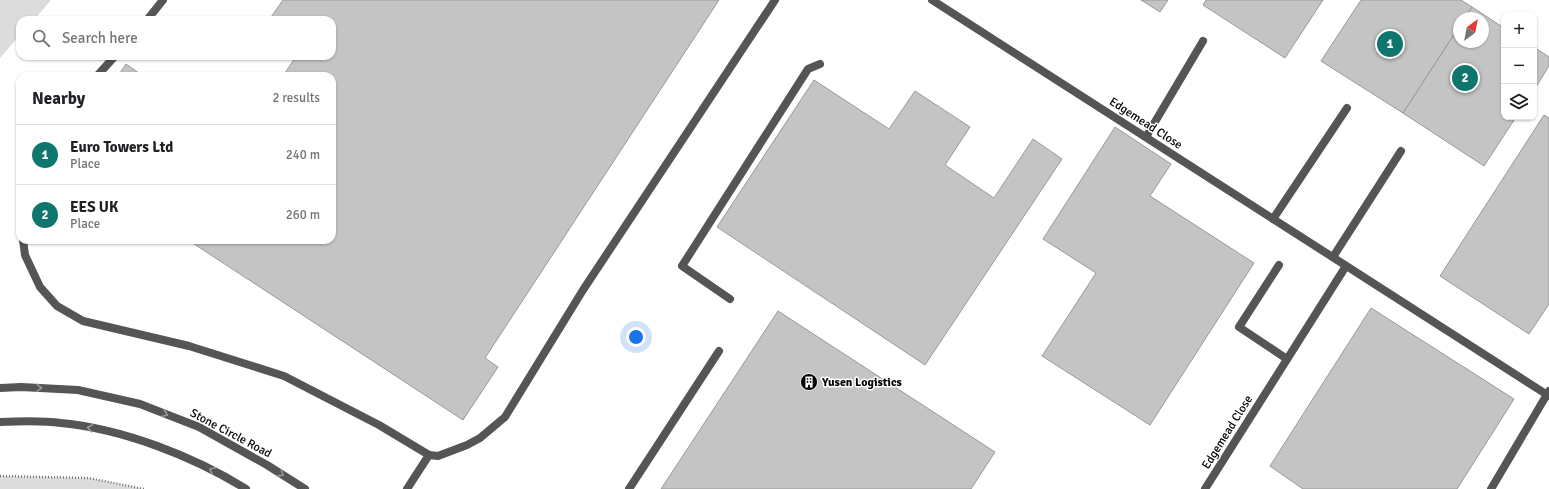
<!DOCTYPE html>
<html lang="en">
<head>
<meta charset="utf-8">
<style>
	body { margin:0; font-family:Signika,sans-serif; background:#f2f2f2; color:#202124 }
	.controls { position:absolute; right:12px; top:12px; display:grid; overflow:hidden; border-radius:8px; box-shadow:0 1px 3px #0004 }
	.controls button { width:36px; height:36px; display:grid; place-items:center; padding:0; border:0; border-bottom:1px solid #e0e0e0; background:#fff; color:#202124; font:20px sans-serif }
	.compass { position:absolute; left:1453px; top:12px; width:36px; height:36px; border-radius:50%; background:#fff; box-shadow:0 1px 3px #0004; rotate:32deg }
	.you { position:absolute; left:636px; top:337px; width:14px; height:14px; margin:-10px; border:3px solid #fff; border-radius:50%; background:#1a73e8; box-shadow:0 0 0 6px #1a73e833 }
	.badge { display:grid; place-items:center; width:26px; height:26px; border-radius:50%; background:#0f766e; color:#fff; font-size:13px; font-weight:700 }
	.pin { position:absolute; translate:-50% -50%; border:2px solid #fff; box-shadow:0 1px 4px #0006 }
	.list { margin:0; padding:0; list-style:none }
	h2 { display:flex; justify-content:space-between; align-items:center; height:52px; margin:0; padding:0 16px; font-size:17px }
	h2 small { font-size:13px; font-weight:400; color:#757577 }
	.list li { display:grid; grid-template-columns:26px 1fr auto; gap:12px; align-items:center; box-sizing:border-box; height:60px; padding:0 16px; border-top:1px solid #e0e0e0 }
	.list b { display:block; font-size:15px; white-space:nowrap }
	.list p { margin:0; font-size:13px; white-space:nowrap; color:#757577 }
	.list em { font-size:13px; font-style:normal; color:#757577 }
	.icon { flex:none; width:22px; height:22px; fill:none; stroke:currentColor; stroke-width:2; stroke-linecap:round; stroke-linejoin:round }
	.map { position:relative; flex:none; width:1549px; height:489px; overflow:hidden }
	.search { position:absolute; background:#fff; box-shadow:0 1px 3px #0004; left:16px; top:16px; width:320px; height:44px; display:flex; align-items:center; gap:10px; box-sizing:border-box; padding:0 14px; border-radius:12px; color:#757577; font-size:15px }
	.panel { position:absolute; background:#fff; box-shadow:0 1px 3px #0004; left:16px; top:72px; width:320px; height:172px; border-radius:12px }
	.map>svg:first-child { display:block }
</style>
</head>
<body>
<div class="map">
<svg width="1549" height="489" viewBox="0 0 1549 489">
	<rect width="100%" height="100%" fill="#fff"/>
	<!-- green -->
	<g fill="#dcdcdc">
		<polygon points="0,0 51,0 34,20 20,20 20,35 0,58"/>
		<polygon points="0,476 89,478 144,489 0,489"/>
	</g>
	<!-- building -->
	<g fill="#c4c4c4" stroke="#999">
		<polygon points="283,0 719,0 485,358 498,367 463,420 188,240 332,240 332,76 283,76 295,58 292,56 332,56 332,20 269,20"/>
		<polygon points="1141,0 1168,0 1160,12"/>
		<polygon points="1206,0 1323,0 1285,58 1203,5"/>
		<polygon points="1361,0 1461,0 1472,7 1465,18 1459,18 1459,27 1403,113 1321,61"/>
		<polygon points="1472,7 1504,28 1504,117 1516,117 1484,166 1403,113 1459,27 1459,42 1483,42 1483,18 1465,18"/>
		<polygon points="1534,47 1549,57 1549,66 1534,90"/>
		<polygon points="126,64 143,76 118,76"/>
		<polygon points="814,80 889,129 915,91 970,127 945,165 994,198 1033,139 1062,159 925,365 717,227"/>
		<polygon points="1544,115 1549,118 1549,304 1529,334 1440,276"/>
		<polygon points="1115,127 1171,164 1150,196 1254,263 1150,425 1042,356 1096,273 1043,239"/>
		<polygon points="1371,308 1514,399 1457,489 1303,489 1270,466"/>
		<polygon points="778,311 995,452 971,489 661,489"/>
	</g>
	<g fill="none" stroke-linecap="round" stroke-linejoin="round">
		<!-- path -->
		<polyline stroke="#777" stroke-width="2.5" stroke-dasharray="1 2" stroke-linecap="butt" points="0,476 89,478 144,489"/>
		<!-- lane -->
		<g stroke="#555" stroke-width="8">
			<polyline points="147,20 163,0"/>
			<polyline points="97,76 115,56"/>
			<polyline points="1146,137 1203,41"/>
			<polyline points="20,212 20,217"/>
			<polyline points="1273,219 1347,108"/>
			<polyline points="23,240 25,255 40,287 57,306 83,321 189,346 284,376 379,425 429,455 438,456 467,445 480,438 505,417 583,290 775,0"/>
			<polyline points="1333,257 1401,151"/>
			<polyline points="1279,265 1239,327 1287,359"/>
			<polyline points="730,299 682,266 808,69 820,64"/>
			<polyline points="407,489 429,455"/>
			<polyline points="629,489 719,351"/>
			<polyline points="1491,489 1549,391"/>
		</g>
		<!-- street -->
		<g stroke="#555" stroke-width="8">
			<polyline points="932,0 1549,396"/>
			<polyline points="0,388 21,387 78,390 140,404 199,427 267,465 305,489"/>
			<path d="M0,422C20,421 41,420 61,423C123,429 193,456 246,489"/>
			<polyline points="1205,489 1346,266"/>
		</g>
	</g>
	<!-- one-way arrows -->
	<defs><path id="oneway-chevron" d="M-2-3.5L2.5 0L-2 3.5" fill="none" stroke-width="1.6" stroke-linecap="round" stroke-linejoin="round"/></defs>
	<g stroke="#999">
		<use href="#oneway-chevron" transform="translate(39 388) rotate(4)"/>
		<use href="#oneway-chevron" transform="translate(165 414) rotate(21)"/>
		<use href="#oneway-chevron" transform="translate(90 428) rotate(-170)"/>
		<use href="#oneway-chevron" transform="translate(212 470) rotate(-155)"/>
		<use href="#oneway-chevron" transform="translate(281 474) rotate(32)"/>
	</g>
	<!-- icons -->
	<defs>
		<g id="building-disc" transform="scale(0.9)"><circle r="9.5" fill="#000" stroke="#fff"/><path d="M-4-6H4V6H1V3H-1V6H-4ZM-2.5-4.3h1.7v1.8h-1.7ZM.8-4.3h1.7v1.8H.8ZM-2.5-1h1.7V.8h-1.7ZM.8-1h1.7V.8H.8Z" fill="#fff"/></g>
	</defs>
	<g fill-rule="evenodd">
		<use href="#building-disc" x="809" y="382"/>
	</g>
	<g text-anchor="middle" stroke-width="3" stroke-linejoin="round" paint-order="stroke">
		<!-- street labels -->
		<g font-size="12" fill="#000" stroke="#fff">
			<text transform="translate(1146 123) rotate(33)" y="4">Edgemead Close</text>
			<text transform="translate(1227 432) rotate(-58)" y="4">Edgemead Close</text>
			<text transform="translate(231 433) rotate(28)" y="4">Stone Circle Road</text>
		</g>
		<!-- poi labels -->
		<g font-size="12" font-weight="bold" fill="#000" stroke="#fff" text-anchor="start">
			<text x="822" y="386">Yusen Logistics</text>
		</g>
	</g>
</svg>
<div class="controls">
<button>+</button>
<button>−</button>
<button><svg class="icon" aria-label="layers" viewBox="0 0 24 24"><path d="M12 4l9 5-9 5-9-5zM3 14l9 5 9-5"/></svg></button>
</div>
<svg class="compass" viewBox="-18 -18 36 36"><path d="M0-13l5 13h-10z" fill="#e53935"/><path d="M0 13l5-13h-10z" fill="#757577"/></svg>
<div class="you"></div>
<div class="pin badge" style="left:1390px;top:44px">1</div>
<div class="pin badge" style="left:1465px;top:78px">2</div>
<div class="search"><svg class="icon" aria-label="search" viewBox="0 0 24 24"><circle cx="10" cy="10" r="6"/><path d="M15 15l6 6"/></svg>Search here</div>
<section class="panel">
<h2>Nearby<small>2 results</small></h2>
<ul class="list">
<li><span class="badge">1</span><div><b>Euro Towers Ltd</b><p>Place</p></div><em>240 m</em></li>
<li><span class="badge">2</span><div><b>EES UK</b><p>Place</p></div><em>260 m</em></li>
</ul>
</section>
</div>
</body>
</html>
